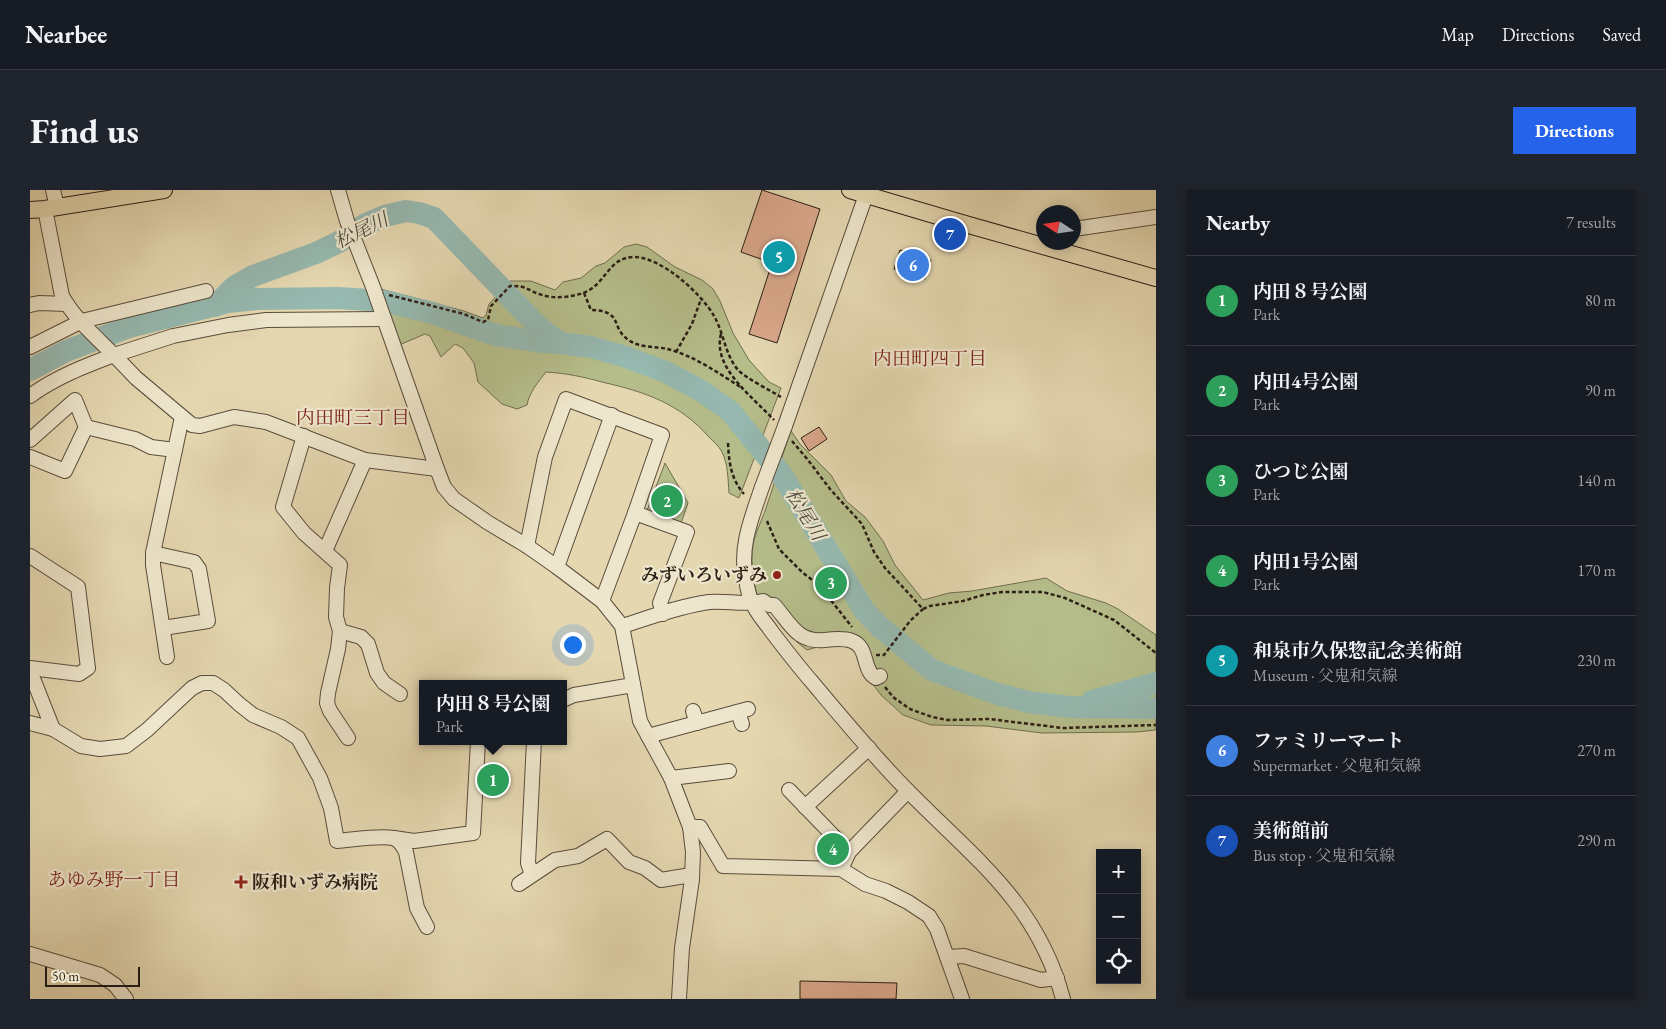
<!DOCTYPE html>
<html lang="en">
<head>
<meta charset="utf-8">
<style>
	body { margin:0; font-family:"EB Garamond","Noto Serif JP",serif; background:#20242c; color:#f1f3f6 }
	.controls { position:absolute; right:15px; bottom:15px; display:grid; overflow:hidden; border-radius:0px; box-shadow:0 2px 12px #0003 }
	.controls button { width:45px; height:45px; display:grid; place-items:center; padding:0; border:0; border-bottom:1px solid #363941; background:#171b24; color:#f1f3f6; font:25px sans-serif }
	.compass { position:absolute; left:1006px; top:15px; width:45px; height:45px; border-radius:50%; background:#171b24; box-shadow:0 2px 12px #0003; rotate:282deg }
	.scale { position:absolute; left:15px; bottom:12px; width:95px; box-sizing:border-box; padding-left:5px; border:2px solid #2b1e15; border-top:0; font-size:14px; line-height:18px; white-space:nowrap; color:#2b1e15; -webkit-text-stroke:4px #eee6cc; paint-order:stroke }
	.you { position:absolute; left:542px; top:454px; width:18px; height:18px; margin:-12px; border:4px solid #fff; border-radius:50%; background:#1a73e8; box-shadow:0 0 0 8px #1a73e833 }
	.badge { display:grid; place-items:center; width:32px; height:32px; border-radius:50%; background:#2563eb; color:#fff; font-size:16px; font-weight:700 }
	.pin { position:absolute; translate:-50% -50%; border:2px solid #fff; box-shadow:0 1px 5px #0006 }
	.popup { position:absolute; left:389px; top:490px; width:148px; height:65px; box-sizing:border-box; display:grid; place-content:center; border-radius:0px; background:#171b24; filter:drop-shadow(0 1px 4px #0005); font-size:16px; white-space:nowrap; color:#9ea1a6 }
	.popup b { font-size:19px; color:#f1f3f6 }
	.popup::after { content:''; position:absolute; left:50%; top:100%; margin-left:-10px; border:10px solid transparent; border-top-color:#171b24 }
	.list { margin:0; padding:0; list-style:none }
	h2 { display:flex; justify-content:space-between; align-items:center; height:65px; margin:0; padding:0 20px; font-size:21px }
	h2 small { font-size:16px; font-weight:400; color:#9ea1a6 }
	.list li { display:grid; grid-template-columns:32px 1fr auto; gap:15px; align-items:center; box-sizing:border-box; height:90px; padding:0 20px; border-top:1px solid #363941 }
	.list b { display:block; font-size:19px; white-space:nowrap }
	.list p { margin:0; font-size:16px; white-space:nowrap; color:#9ea1a6 }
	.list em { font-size:16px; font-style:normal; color:#9ea1a6 }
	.icon { flex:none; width:28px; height:28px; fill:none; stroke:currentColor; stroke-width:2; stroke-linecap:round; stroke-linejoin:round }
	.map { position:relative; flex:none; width:1126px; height:809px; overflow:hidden; border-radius:0px }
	header { display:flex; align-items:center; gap:30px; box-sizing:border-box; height:70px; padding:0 25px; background:#171b24; border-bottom:1px solid #363941 }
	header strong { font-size:24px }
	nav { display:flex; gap:28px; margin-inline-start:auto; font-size:18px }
	.intro { display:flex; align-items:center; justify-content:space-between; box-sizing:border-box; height:120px; padding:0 30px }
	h1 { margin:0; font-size:35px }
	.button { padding:12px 22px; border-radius:0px; background:#2563eb; color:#fff; font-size:18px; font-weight:700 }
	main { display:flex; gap:30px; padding:0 30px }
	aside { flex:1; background:#171b24; border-radius:0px; box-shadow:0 2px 12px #0003 }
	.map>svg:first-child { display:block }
</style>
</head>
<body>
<header>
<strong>Nearbee</strong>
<nav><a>Map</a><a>Directions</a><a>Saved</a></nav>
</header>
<div class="intro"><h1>Find us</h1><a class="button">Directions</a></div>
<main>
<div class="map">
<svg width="1126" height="809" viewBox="0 0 1126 809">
	<rect width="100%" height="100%" fill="#e5d8b1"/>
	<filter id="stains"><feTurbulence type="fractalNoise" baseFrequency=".004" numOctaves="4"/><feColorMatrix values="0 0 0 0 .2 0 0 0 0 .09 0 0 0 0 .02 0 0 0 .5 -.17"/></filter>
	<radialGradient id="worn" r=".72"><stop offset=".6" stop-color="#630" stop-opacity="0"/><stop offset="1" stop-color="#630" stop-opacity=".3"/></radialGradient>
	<!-- green -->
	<g fill="#b5be8b" stroke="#706e50">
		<path d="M606,54L617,57L645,77L672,90L683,99L690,111L703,143L719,170L739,192L751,198L709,308L699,303C698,289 698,274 692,262C689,256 683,251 679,247C649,213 615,202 572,192C554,187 535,183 516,182C508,192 499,203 497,215L487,219L472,214L448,192L444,173L433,158L425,154L411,167L400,146L395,144L367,156L343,97L434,121L453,128L456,125L459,114L480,91H501L525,100L533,92L551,88L566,76L575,73L594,57Z"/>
		<path d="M761,241L770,254L801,285L816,311L835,327L853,351L865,375L893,410L919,403L942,401L1016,388L1037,401L1076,413L1088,419L1126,445V540L1106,542L1012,543L956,536L901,535L873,525L851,505L842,493L824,458C808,453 793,455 777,460L767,452L748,430L742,420L730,415C724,396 720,375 723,355C725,343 732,330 736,318C745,293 751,267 761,241Z"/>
		<polygon points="635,273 658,313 650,336 616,323"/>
		<polygon points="452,577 475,578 474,603 451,602"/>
	</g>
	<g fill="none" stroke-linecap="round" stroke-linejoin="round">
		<!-- river -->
		<g stroke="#96b9b0" stroke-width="22">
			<polyline points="185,116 205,96 223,86 286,63 309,52 336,34 355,26 376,21 389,23 404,28 504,132 515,142 531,153"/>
			<polyline points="0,180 36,161 99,137 198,112 227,109 308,108 354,111 403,123 466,145 511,152 531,153 561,157 596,167 636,182 670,200 700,221 752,285 834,420 849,436 902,480 967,504 999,512 1039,517 1126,518"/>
			<polyline points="1062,511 1126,493"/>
		</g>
	</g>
	<!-- building -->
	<g fill="#daa88c" stroke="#2b1e15">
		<polygon points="732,0 790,19 747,153 719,144 742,73 711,62"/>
		<polygon points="870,60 901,70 895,89 864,79"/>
		<polygon points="789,237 797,249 779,261 771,248"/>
		<polygon points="770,791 867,793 866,809 770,809"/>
	</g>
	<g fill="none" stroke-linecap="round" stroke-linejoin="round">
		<!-- minor casing -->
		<g stroke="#5a4c3c" stroke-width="16">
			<g id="minor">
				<polyline points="23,0 27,17"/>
				<polyline points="308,0 317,31 343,97 407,279 414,297 424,309 457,332 497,356 527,377 572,411 592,436 610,531 641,588 660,637 663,662 662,689 652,758 649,809"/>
				<path d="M15,19L32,106C44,128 66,147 84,165L143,146L198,135L236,130L353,129"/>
				<polyline points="1044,39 1126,27"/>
				<polyline points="0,115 9,113 37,114"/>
				<polyline points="0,157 52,131 176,101"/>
				<path d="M0,206C26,187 55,176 84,165L106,188L162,235L170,236L204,227L236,232L335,270L407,279"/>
				<polyline points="755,236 836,5"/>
				<polyline points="56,237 105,249 121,257 145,260"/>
				<polyline points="274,246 253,317 274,343 310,375 307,398 306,427 310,441 308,459 298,503 297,513 300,521 318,548"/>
				<polyline points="0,250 45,210 56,237 35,281 0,267"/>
				<path d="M732,297C722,327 709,357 716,389C717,397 719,407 723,414C727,424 736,433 742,442C755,459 768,476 782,492C814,530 845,568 880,603C945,669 1008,714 1033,809"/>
				<polyline points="605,323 657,342 630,413 633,424"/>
				<polyline points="497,356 515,267 536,209 632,245 605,323 572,411"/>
				<polyline points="295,361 335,270"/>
				<polyline points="123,363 164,372 169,379 178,431 133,438"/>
				<polyline points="0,366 48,397 58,478 49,484 0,478"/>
				<polyline points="527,377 582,225"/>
				<path d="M592,436C621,427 650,416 679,412C697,410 715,416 733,411L739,415H744C760,433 767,453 795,450C803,449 814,448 822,451C839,457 832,481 846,488L850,486"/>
				<polyline points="310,441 331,447 338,454 347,483 354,493 370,504"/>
				<polyline points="137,467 123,375 123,363 152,227"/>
				<polyline points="0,481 23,539 0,533"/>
				<polyline points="533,510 544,505 603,495"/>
				<polyline points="663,521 667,533"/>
				<polyline points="708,522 712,534"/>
				<path d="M23,539L51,556L70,559L96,556L117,540L162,498L172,493H183L194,500L209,514L223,525L251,537L268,548L290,588L301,618L307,651C321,650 350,645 363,648C370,650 373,656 376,662L387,718L397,737"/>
				<polyline points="618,546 718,519"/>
				<polyline points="641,588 699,581"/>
				<polyline points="759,600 819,662"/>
				<polyline points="775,617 839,558"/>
				<polyline points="660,637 670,637 693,676 811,679 835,694 856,701 878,712 899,726 907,739 932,809"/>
				<polyline points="364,648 384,651 443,643 448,551"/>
				<polyline points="811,679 819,662 878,601"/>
				<polyline points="502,685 498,673 504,551"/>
				<polyline points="489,694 525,670 548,666 577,649 599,672 615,678 631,690 655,686 662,689"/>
				<polyline points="0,764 70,785 85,795 96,809"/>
				<polyline points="917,767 934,766 1011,790 1027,788"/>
			</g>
		</g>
		<!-- major casing -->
		<g stroke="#2b1e15" stroke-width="18">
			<g id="major">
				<polyline points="820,0 928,32 1126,88"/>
				<polyline points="0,20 15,19 134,0"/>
			</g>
		</g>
		<!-- path -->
		<g stroke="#2b1e15" stroke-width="2.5" stroke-dasharray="4 2.5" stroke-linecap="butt">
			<path d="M554,103L561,120C595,121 579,138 600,151C611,158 625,156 637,159C663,165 690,184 712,198"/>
			<path d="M359,105L434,124L453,132L458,130L461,116L480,96C497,95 498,101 512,105C524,109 542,107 553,103C576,95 578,67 604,67C631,67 671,103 684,126C694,143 695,166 709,181C716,188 741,201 751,207"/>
			<path d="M691,144C682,178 723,207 744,230"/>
			<polyline points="646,162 662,134 671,109"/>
			<polyline points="762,251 778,270 800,299 832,334 844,362 855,378 893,419 900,416 933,411 953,405 972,402 1013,402 1035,408 1084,430 1126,463"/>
			<path d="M698,253C699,273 701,289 714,304"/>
			<polyline points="737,331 749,359 773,383 789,395 822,437"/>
			<polyline points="846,465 854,465 880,431 893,419"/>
			<polyline points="855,497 863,507 880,519 902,527 918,530 959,529 1033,538 1126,535"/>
		</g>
		<!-- minor -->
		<use href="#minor" stroke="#eee6cc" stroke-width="14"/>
		<!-- major -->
		<use href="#major" stroke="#e5d8b1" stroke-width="16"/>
		<!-- minor-bridge casing -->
		<g stroke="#5a4c3c" stroke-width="16" stroke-linecap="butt">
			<polyline id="minor-bridge" points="732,297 755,236"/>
		</g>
		<!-- minor-bridge -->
		<use href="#minor-bridge" stroke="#eee6cc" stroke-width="14"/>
	</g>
	<!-- markers -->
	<g fill="#8f2418" stroke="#eee6cc" stroke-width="2">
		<circle cx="747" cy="385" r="5"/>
		<path d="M208.5 684.5h5v5h5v5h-5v5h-5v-5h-5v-5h5z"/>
	</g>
	<g text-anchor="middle" stroke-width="4.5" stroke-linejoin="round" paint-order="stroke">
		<!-- poi labels -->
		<g font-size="18" font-weight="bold" fill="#2b1e15" stroke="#eee6cc" text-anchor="end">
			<text x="737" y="391">みずいろいずみ</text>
			<text x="222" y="698" text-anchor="start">阪和いずみ病院</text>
		</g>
		<!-- water labels -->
		<g font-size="19" font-style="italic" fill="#4b4c44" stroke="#eee6cc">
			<text transform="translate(331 40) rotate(-26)" y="7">松尾川</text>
			<text transform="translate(776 324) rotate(59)" y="7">松尾川</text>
		</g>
		<!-- neighbourhood labels -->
		<g font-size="19" fill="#7a1f14" stroke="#eee6cc">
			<text x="900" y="175">内田町四丁目</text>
			<text x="323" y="234">内田町三丁目</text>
			<text x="84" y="696">あゆみ野一丁目</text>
		</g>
	</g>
	<rect width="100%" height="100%" filter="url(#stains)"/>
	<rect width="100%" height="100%" fill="url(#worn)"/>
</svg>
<div class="controls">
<button>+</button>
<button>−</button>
<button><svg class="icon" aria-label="locate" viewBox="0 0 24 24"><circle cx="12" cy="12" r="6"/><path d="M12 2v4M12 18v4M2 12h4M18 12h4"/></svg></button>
</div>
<svg class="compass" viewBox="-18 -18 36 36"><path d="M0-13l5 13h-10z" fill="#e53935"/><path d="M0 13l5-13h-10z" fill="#9ea1a6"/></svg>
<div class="scale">50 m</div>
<div class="you"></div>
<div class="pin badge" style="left:463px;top:590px;background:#2e9e5b">1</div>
<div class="popup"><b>内田８号公園</b>Park</div>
<div class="pin badge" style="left:637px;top:311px;background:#2e9e5b">2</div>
<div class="pin badge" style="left:801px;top:393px;background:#2e9e5b">3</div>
<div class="pin badge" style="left:803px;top:659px;background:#2e9e5b">4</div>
<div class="pin badge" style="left:749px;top:67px;background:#0f9aa8">5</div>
<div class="pin badge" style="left:883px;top:75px;background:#3f7fe0">6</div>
<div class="pin badge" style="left:920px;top:44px;background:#1a4fb4">7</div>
</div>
<aside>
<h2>Nearby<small>7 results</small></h2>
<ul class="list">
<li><span class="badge" style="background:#2e9e5b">1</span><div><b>内田８号公園</b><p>Park</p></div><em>80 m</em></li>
<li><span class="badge" style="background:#2e9e5b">2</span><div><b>内田4号公園</b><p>Park</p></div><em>90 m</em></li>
<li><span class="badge" style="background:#2e9e5b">3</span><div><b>ひつじ公園</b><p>Park</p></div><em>140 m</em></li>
<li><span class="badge" style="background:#2e9e5b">4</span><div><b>内田1号公園</b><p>Park</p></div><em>170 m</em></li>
<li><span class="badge" style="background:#0f9aa8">5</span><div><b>和泉市久保惣記念美術館</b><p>Museum · 父鬼和気線</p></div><em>230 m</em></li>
<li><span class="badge" style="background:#3f7fe0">6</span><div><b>ファミリーマート</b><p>Supermarket · 父鬼和気線</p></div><em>270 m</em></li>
<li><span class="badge" style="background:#1a4fb4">7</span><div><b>美術館前</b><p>Bus stop · 父鬼和気線</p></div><em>290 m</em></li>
</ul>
</aside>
</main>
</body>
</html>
